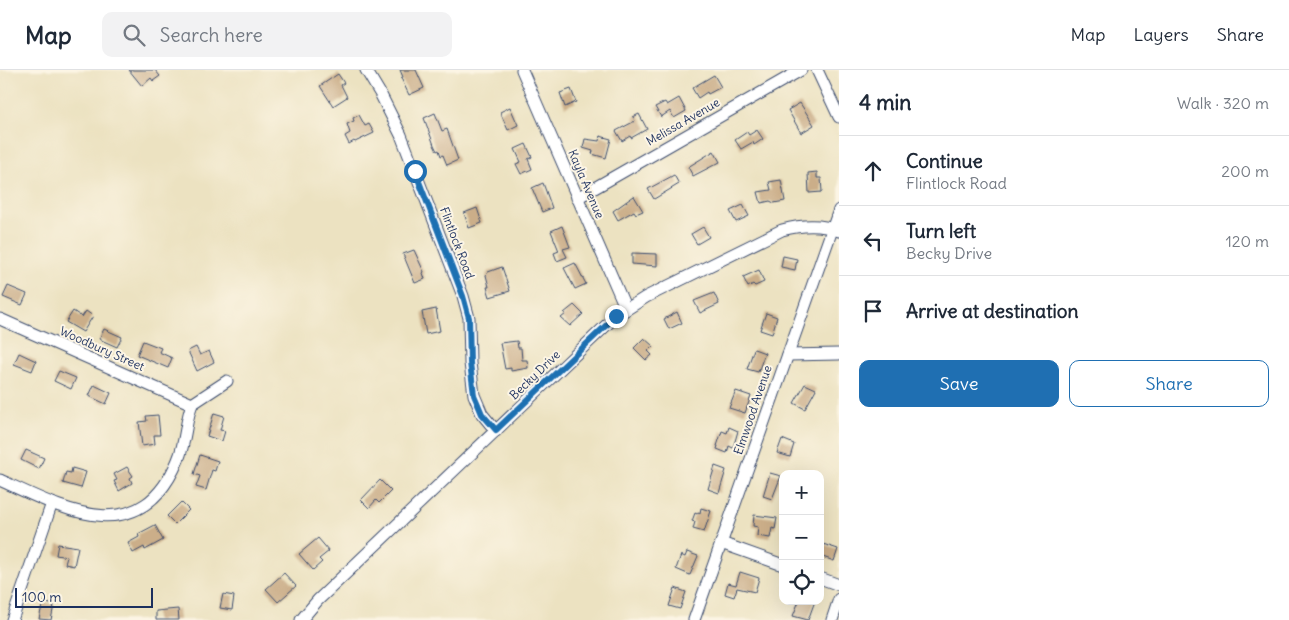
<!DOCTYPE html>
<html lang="en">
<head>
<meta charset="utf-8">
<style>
	body { margin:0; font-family:Delius,sans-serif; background:#f2f2f3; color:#1f2937 }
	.controls { position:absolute; right:15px; bottom:15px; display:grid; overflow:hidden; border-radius:10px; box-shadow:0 5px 20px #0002 }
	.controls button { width:45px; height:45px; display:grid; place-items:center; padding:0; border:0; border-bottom:1px solid #e0e1e3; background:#fff; color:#1f2937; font:25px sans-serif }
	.scale { position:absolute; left:15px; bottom:12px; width:138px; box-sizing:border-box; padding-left:5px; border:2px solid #1b2f5e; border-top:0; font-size:14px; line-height:18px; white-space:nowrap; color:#1b2f5e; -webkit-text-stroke:4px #fcf5e5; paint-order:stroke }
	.stop { position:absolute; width:15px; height:15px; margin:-11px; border:4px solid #1f6fb2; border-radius:50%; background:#fff }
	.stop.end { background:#1f6fb2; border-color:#fff; box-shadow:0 1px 5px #0008 }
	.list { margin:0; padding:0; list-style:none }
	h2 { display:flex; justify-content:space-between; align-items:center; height:65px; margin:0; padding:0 20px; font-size:21px }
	h2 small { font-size:16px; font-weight:400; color:#747a83 }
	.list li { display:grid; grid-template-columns:32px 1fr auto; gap:15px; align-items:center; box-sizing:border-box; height:70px; padding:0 20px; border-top:1px solid #e0e1e3 }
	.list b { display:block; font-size:19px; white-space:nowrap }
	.list p { margin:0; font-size:16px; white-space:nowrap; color:#747a83 }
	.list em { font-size:16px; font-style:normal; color:#747a83 }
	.actions { display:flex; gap:10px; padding:15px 20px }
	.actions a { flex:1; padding:11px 0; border:1px solid #1f6fb2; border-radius:10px; text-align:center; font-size:18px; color:#1f6fb2 }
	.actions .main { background:#1f6fb2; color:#fff }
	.icon { flex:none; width:28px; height:28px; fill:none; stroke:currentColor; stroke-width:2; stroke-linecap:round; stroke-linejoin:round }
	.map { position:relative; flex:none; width:839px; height:550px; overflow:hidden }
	header { display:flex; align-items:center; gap:30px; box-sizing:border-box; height:70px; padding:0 25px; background:#fff; border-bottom:1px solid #e0e1e3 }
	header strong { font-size:24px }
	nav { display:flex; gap:28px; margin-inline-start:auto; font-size:18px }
	.search { width:350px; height:45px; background:#f2f2f3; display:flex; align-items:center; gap:12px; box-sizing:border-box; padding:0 18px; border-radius:10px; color:#747a83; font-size:19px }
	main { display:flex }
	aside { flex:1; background:#fff }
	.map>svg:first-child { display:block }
</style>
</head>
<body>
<header>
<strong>Map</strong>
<div class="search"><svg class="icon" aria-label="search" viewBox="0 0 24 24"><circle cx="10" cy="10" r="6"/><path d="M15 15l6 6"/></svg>Search here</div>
<nav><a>Map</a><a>Layers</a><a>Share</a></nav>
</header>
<main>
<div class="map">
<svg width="839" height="550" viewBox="0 0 839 550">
	<rect width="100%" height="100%" fill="#fcf5e5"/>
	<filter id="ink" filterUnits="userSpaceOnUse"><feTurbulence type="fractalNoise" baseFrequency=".02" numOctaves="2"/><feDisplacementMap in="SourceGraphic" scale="10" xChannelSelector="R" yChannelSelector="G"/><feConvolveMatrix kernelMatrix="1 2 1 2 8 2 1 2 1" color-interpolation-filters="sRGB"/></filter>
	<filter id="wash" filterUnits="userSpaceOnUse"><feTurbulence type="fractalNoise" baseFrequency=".0096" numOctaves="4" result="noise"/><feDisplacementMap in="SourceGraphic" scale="20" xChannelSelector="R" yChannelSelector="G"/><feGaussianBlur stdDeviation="1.12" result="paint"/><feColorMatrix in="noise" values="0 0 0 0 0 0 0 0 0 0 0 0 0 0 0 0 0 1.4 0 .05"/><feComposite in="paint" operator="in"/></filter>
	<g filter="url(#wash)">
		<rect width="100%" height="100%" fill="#ece2c1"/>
		<g id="blocks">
			<!-- building -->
			<g fill="#cbae89">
				<polygon points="129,0 155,0 160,6 153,11 151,8 142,16"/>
				<polygon points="400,0 416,0 424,18 409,25 401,8 403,7"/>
				<polygon points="338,4 344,13 341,15 347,27 333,36 320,16"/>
				<polygon points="714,5 721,17 708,24 707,22 698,28 692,18"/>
				<polygon points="571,19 576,32 565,37 560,23"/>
				<polygon points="679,28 686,41 674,48 670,41 661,47 655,37 665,32 667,35"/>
				<polygon points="800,33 814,55 801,63 788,40"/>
				<polygon points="510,37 518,55 508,60 500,42"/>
				<polygon points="435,43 442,61 447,59 458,90 447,95 443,85 441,86 439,80 437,81 434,75 424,48"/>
				<polygon points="639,44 647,59 631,68 630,66 622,71 616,61 635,51 633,47"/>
				<polygon points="359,45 365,56 369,54 374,63 355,72 354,71 349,74 345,66 350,63 347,54 354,51 353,48"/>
				<polygon points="757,60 763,69 754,75 753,72 741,79 735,70 747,62 749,65"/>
				<polygon points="600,66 611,69 606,88 592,84 593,81 583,78 585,69 599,71"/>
				<polygon points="526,74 532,87 528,89 532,99 521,104 516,94 521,92 515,79"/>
				<polygon points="714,81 720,92 693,106 688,97"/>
				<polygon points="817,102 817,108 821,108 822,122 809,123 808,103"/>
				<polygon points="674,105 679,114 654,129 648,119"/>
				<polygon points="781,110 785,131 774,133 770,131 761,133 758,122 771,120 769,112"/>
				<polygon points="543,113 552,138 542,142 532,118"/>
				<polygon points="634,126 643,141 636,144 634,141 618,150 613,141"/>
				<polygon points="743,135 749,146 736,152 730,141"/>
				<polygon points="477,138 482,153 469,158 464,143"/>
				<polygon points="562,156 570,177 563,179 567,187 557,191 554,183 559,181 551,161"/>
				<polygon points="703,157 709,167 697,174 691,164"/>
				<polygon points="414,180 424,202 423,203 425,209 415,213 403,184"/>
				<polygon points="632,183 657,184 657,196 632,194"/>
				<polygon points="783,186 797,189 795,200 781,197"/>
				<polygon points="575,193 586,214 575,219 564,198"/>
				<polygon points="502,197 510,221 490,227 487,217 489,217 486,205 488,202"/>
				<polygon points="759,200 764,212 755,216 753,214 748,217 743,207"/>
				<polygon points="8,216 27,224 22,235 3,227"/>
				<polygon points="714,223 719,234 700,243 694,231"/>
				<polygon points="574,235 583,244 570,256 561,248 566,244 564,243"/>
				<polygon points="436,239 440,261 426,264 422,242"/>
				<polygon points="73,241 82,247 86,241 93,246 83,262 66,252"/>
				<polygon points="677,242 682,253 669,259 664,249"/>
				<polygon points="766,243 777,247 772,264 760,260"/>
				<polygon points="104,259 122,267 117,277 99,269"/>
				<polygon points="644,268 653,276 648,281 652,285 646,290 634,278"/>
				<polygon points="143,271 161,278 159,282 172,288 168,298 137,285"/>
				<polygon points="517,271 518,278 521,278 522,290 527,290 528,298 511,301 511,298 505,299 500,273"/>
				<polygon points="196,277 200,285 209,281 214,292 197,301 188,281"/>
				<polygon points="754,279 765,283 758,302 747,299"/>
				<polygon points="19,283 36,291 32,301 14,294"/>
				<polygon points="59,301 76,308 71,319 54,311"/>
				<polygon points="805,314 816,319 805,339 794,333"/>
				<polygon points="94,315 111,323 106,334 89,326"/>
				<polygon points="736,321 751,326 745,343 729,338"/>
				<polygon points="214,343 224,346 220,360 225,361 222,371 207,366"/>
				<polygon points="158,345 160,365 154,365 155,374 142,376 139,352 147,351 146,346"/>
				<polygon points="729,357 738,361 733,378 729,376 727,383 717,379 718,376 717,376 722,361 727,363"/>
				<polygon points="782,369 794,374 790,387 777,383"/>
				<polygon points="26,380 44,388 39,399 21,390"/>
				<polygon points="200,385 218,391 215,401 212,400 206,420 196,417 200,406 194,404"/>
				<polygon points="715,396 726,400 719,423 708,419"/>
				<polygon points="127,397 133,406 130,408 132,413 119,421 114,411 117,410 114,404"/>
				<polygon points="72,398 86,402 81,418 63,413 66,402 71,403"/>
				<polygon points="770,403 781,406 772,429 763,426"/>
				<polygon points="380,410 391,421 379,433 376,430 369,438 361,430"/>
				<polygon points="181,432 189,440 175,454 167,446"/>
				<polygon points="701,438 711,441 704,462 693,459 695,452 692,451 695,443 697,444 698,442 700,443"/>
				<polygon points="754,445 777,448 775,459 772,458 770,468 757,466 758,457 753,456"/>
				<polygon points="155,455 163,470 145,480 144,477 133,483 128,473 139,467 138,464"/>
				<polygon points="318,468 329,481 319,489 322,492 313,500 299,484"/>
				<polygon points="820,473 838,479 834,491 820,486"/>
				<polygon points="58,474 78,477 74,496 65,494 67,487 56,485"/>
				<polygon points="687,482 698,486 690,505 676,499 681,485 685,487"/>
				<polygon points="740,502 759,508 755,522 737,518 734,527 725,524 728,513 736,515"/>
				<polygon points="284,503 296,516 278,532 266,519"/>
				<polygon points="675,518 686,522 680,539 669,536"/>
				<polygon points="223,524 234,526 232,540 220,538"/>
				<polygon points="799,531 815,531 808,550 793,546"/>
				<polygon points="43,532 54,535 51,550 39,549"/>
				<polygon points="178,539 179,550 156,550 156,541"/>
			</g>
		</g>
	</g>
	<g filter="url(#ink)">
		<use href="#blocks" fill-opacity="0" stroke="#3a4a6d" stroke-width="1"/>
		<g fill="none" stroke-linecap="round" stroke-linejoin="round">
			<!-- minor casing -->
			<g stroke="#3a4a6d" stroke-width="13">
				<g id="minor">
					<polyline points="366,0 381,25 401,65 463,226 469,248 470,293 474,325 482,344 496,361"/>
					<polyline points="522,0 626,239"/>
					<polyline points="817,0 839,47"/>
					<polyline points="577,128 801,0"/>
					<polyline points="0,249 192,334"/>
					<polyline points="788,285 839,284"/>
					<path d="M0,410C65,440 140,481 178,390C186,372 185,352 192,334L227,311"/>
					<polyline points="721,473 783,495"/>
					<polyline points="820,508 839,515"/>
					<polyline points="12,550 52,433"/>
					<path d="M301,550L318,530L616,246L646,227L782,160C801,155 820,153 839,161"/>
					<polyline points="694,550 839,140"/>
					<polyline points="832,550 839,529"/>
				</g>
			</g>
			<!-- minor -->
			<use href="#minor" stroke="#fff" stroke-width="11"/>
		</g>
	</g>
	<g fill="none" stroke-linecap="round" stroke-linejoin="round" filter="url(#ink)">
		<!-- route -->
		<polyline stroke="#1f6fb2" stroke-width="6" points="415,101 463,226 469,248 470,293 474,325 482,344 496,360 616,246"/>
	</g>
	<g text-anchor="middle" stroke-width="4" stroke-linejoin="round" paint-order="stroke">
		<!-- street labels -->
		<g font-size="12" fill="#1b2f5e" stroke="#fcf5e5">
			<text transform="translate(683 52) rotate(-30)" y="4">Melissa Avenue</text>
			<text transform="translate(586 114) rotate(67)" y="4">Kayla Avenue</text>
			<text transform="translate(457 173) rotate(69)" y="4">Flintlock Road</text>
			<text transform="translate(102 279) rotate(24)" y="4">Woodbury Street</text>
			<text transform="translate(535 305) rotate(-44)" y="4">Becky Drive</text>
			<text transform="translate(753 340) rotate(-71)" y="4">Elmwood Avenue</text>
		</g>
	</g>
</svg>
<div class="controls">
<button>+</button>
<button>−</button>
<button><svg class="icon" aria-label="locate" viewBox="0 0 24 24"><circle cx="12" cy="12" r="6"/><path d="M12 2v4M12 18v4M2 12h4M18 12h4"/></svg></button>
</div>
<div class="scale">100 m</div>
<div class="stop" style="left:415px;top:101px"></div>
<div class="stop end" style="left:616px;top:246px"></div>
</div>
<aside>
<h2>4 min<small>Walk · 320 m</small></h2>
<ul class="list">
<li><svg class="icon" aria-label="ahead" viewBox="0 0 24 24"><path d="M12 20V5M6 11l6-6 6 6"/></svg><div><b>Continue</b><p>Flintlock Road</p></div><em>200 m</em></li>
<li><svg class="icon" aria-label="left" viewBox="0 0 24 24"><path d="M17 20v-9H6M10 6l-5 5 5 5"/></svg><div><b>Turn left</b><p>Becky Drive</p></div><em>120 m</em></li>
<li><svg class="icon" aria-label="arrive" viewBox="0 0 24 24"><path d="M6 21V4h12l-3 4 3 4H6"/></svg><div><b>Arrive at destination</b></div></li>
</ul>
<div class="actions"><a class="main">Save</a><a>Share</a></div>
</aside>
</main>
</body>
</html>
